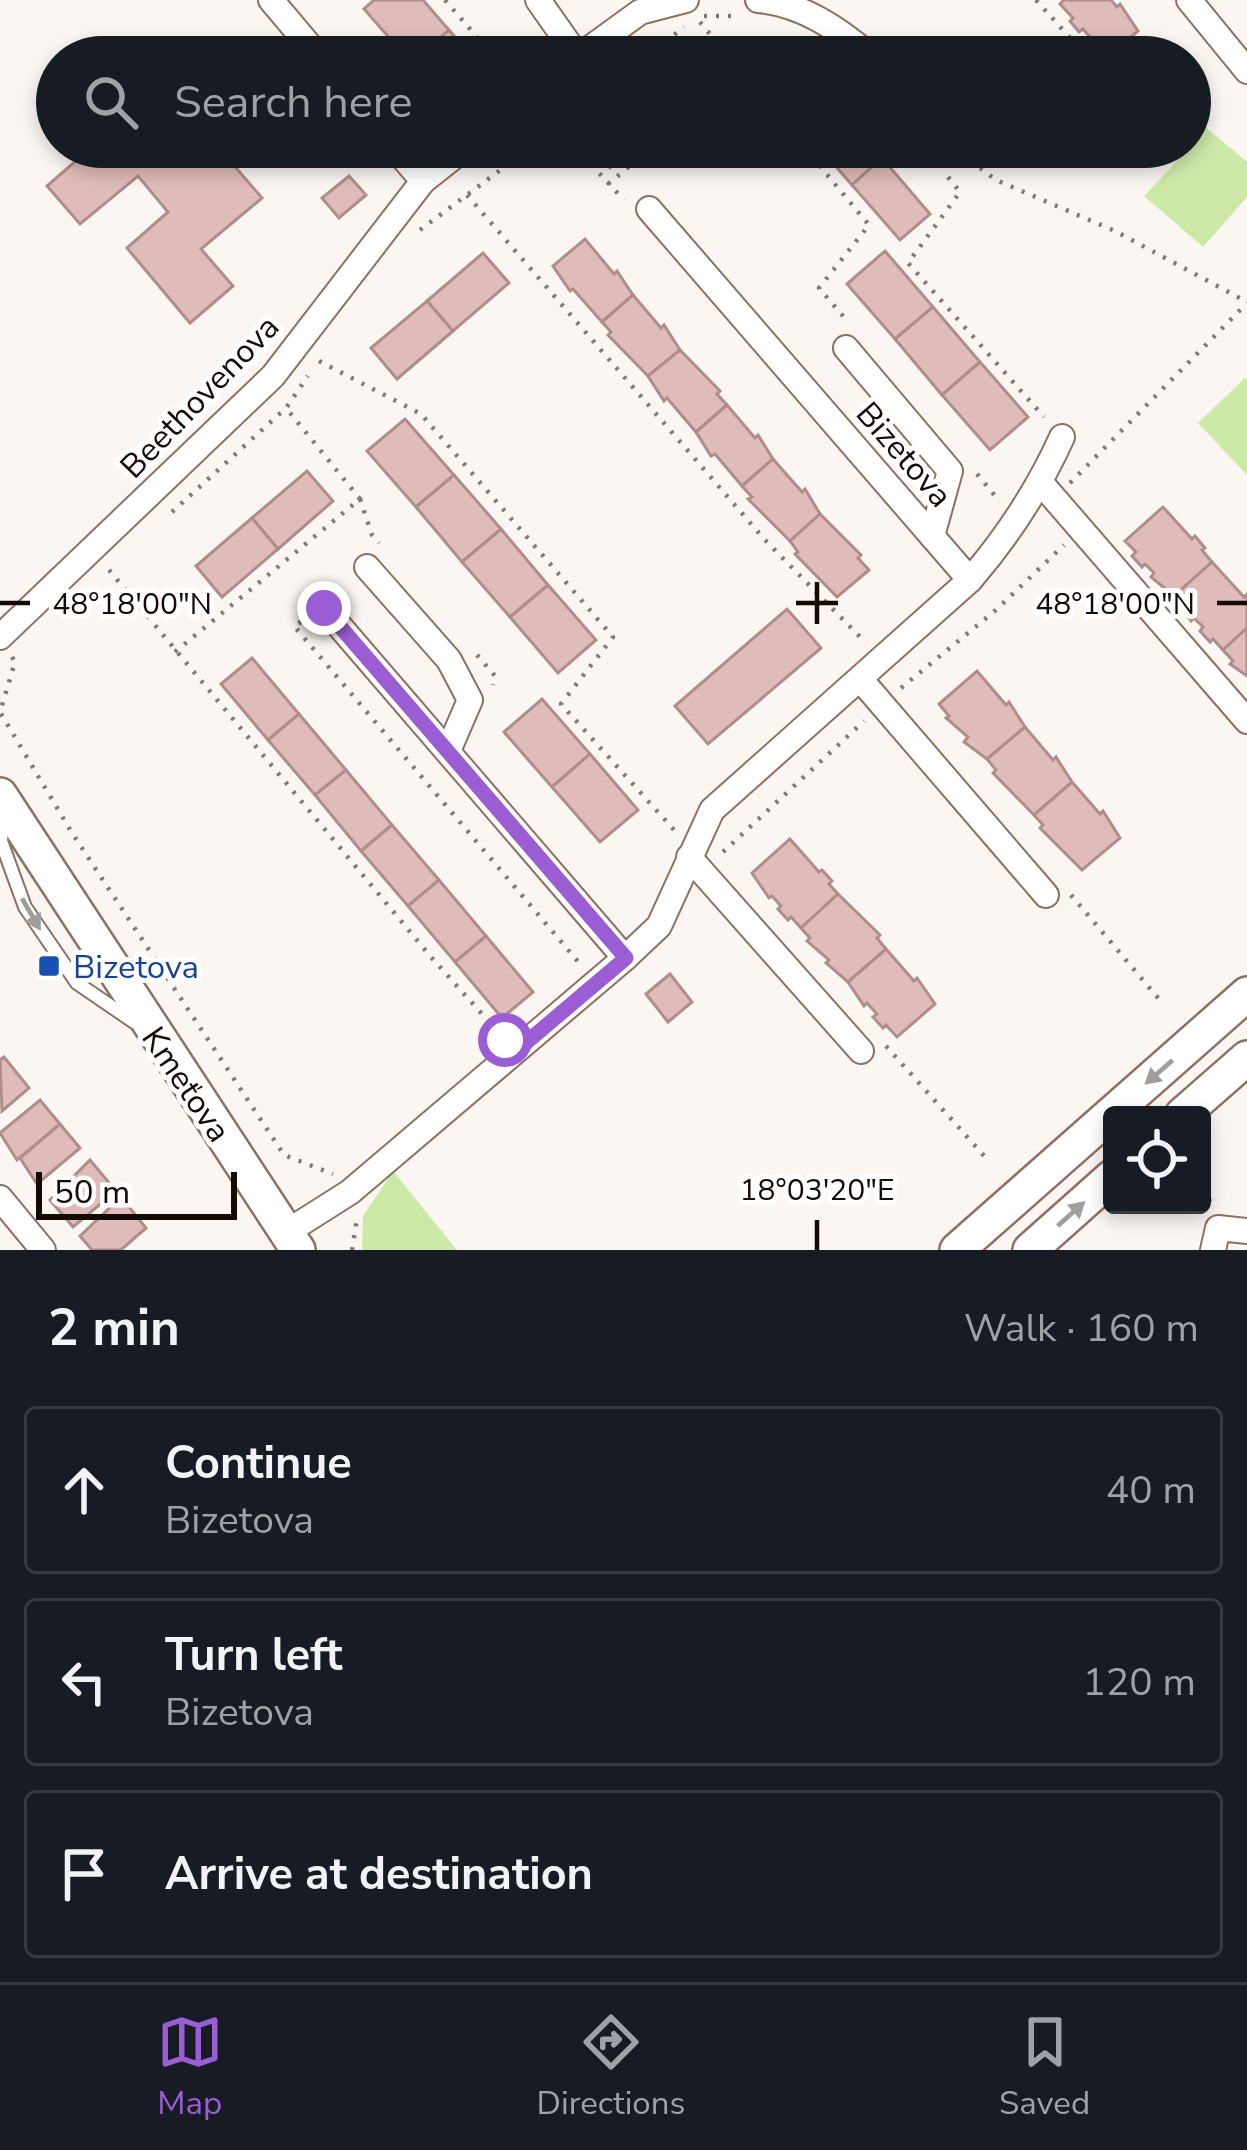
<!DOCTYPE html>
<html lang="en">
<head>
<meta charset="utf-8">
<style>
	body { margin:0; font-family:"Nunito Sans",sans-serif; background:#20242c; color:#f1f3f6 }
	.controls { position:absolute; right:36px; bottom:36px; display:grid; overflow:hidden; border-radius:12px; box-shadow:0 6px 18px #0003 }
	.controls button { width:108px; height:108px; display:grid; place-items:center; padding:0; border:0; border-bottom:3px solid #363941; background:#171b24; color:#f1f3f6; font:60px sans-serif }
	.scale { position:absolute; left:36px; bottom:30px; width:201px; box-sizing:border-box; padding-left:12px; border:6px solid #140a06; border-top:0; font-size:33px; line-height:42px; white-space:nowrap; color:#140a06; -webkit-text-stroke:9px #fff; paint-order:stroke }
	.stop { position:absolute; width:36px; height:36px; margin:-27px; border:9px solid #9b5dd3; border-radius:50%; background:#fff }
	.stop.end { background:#9b5dd3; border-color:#fff; box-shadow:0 3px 12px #0008 }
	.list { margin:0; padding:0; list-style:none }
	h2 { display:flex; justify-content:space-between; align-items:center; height:156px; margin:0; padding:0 48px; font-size:51px }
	h2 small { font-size:39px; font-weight:400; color:#9ea1a6 }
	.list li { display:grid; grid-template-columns:78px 1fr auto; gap:36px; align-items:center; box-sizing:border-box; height:168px; margin:0 24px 24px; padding:0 24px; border:3px solid #363941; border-radius:12px }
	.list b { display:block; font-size:45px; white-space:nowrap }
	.list p { margin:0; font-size:39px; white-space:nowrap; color:#9ea1a6 }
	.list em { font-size:39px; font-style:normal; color:#9ea1a6 }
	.icon { flex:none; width:66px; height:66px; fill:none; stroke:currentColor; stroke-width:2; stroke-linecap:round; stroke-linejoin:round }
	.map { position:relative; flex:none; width:1247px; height:1250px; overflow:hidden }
	.search { position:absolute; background:#171b24; box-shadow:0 6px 18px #0003; left:36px; right:36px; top:36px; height:132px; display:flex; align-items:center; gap:30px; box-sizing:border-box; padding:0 42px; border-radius:66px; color:#9ea1a6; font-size:45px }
	.sheet { height:732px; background:#171b24 }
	nav { display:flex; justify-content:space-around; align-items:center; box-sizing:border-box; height:168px; border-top:3px solid #363941; background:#171b24; font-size:33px; color:#9ea1a6 }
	nav a { display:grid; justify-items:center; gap:6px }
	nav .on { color:#9b5dd3 }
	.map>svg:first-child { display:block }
</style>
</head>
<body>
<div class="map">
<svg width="1247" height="1250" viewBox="0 0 1247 1250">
	<rect width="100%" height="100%" fill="#fcf6f3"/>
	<!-- green -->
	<g fill="#cde9a8">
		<polygon points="1204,126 1247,162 1247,197 1203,247 1144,196 1190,147"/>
		<polygon points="1245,378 1247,380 1247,475 1198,423"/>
		<polygon points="393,1171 457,1250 362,1250 363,1216"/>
	</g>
	<!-- building -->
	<g fill="#dfbcba" stroke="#ae8d8a" stroke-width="3">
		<polygon points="374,0 423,0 449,30 419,57 406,57 364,9"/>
		<polygon points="1064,0 1111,0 1117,7 1120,4 1138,31 1107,57 1083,29 1079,32 1070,21 1073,18 1060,4"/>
		<polygon points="449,30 472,57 419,57"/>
		<polygon points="80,147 218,147 262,198 201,249 233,286 190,323 127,248 168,212 138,176 80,224 47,186 85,153"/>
		<polygon points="593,147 637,147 610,168"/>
		<polygon points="819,147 873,147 882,158 852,185"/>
		<polygon points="882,158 930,214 900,240 852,185"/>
		<polygon points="349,176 366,195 339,218 322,198"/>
		<polygon points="585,239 614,274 617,271 633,295 602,322 573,289 570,291 553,266"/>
		<polygon points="885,251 933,307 895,339 847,284"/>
		<polygon points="483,253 509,283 453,331 427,301"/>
		<polygon points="633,295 661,328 664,325 680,350 648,376 608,335 611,332 602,322"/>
		<polygon points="427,301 453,331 397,379 371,348"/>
		<polygon points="933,307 980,362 942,395 895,339"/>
		<polygon points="680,350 720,391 717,394 727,405 696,432 667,398 664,401 648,376"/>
		<polygon points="980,362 1028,417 990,450 942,395"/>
		<polygon points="727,405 755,438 758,435 773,459 742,486 715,454 711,456 696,432"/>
		<polygon points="405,419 454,475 416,507 367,451"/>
		<polygon points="773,459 802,492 805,489 820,514 790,541 748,499 752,497 742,486"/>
		<polygon points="307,471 333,501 278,549 252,518"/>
		<polygon points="454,475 501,529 462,562 416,507"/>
		<polygon points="1163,507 1192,539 1195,536 1205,548 1202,550 1212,562 1174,596 1151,577 1154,573 1145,564 1142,567 1132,556 1136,552 1125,541"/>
		<polygon points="820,514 861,555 858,558 869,570 837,597 795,554 798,552 790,541"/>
		<polygon points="252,518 278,549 222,597 196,566"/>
		<polygon points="501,529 548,585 510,617 462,562"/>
		<polygon points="1212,562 1244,597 1247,594 1247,628 1223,650 1213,639 1210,642 1200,631 1203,627 1194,618 1191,621 1174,596"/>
		<polygon points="548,585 596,640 558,673 510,617"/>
		<polygon points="787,609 821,648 708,744 675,706"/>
		<polygon points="1247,628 1247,676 1230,664 1233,661 1223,650"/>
		<polygon points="252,658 299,714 268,740 221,684"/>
		<polygon points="977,671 1006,705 1009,702 1025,727 987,759 964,742 968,737 946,718 949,716 939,704"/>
		<polygon points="542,699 590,754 552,787 504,732"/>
		<polygon points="299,714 346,770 315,795 268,740"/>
		<polygon points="1025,727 1053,760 1056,757 1072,782 1034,815 993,773 996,770 987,759"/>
		<polygon points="590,754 638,810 600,842 552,787"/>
		<polygon points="346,770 392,825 361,851 315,795"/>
		<polygon points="1072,782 1100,814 1103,811 1120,838 1082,870 1040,828 1043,825 1034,815"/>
		<polygon points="392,825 439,880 408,906 361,851"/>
		<polygon points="790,839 819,872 822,870 832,881 829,884 838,894 801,928 791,917 788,920 778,909 781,906 772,896 769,898 752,873"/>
		<polygon points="439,880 486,936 455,962 408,906"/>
		<polygon points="838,894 880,935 877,938 886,949 848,982 826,963 829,960 807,941 810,938 801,928"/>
		<polygon points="486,936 533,992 502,1018 455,962"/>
		<polygon points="886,949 914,981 917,978 935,1004 897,1037 886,1025 883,1028 873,1017 877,1014 867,1003 864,1006 848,982"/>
		<polygon points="670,974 692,1002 668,1022 646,994"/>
		<polygon points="4,1057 29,1088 2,1111 0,1060"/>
		<polygon points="40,1100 60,1124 17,1160 0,1133"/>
		<polygon points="60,1124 80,1148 37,1184 20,1158"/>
		<polygon points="90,1160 116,1191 73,1227 50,1200"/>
		<polygon points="121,1197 146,1228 121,1250 92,1250 80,1236"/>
	</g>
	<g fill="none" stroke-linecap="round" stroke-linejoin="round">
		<!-- service casing -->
		<g stroke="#8c7162" stroke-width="16">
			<polyline id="service" points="3,817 1,841 25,907 77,983 134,1022"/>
		</g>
		<!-- minor casing -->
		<g stroke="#8c7162" stroke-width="28">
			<g id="minor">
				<polyline points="271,0 319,57"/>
				<polyline points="538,0 578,57 640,12 686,0"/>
				<path d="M758,0C802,4 839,29 871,57"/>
				<polyline points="1189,0 1247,71"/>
				<polyline points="394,147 423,181"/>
				<polyline points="956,147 961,153"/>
				<polyline points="649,209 970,580"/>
				<polyline points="846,348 950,471 932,536"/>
				<polyline points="1041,483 1247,721"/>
				<polyline points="367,567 449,660 470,700 448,751"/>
				<polyline points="324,608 625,958"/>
				<polyline points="0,637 273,376 423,181 466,147"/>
				<polyline points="861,680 1046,895"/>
				<polyline points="689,857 861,1051"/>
				<polyline points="0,1198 43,1250"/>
				<path d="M287,1232L350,1192L625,958L659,926L712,810L970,580C1008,536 1038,490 1062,437"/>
				<polyline points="1213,1250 1218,1228 1247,1231"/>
			</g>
		</g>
		<!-- tertiary casing -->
		<g stroke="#8c7162" stroke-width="38">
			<g id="tertiary">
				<polyline points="0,795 298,1250"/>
				<polyline points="1182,1115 1247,1058"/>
				<polyline points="957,1250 1247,994"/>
				<polyline points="1030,1250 1112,1177"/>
			</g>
		</g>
		<!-- path -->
		<g stroke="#817975" stroke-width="4.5" stroke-dasharray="3 9" stroke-linecap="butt">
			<polyline points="445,0 494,57"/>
			<polyline points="1036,0 1071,39"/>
			<polyline points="704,16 740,16"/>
			<polyline points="700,22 729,57"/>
			<polyline points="646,57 684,27"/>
			<polyline points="575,147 624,200"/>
			<polyline points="804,147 869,225 819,288 849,323"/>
			<polyline points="923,147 933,159"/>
			<polyline points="980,168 996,180 1115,231 1247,302"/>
			<polyline points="948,177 960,192 908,263 1044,417"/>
			<polyline points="608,184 653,147"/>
			<polyline points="467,195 765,540 866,643"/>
			<polyline points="420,230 531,147"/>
			<polyline points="319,361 421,414 613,637 561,704 675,831"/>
			<polyline points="977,474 1000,502"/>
			<polyline points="1070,483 1247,303"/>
			<polyline points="360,499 372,535 379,543"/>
			<polyline points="172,512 286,408 308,376"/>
			<polyline points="109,570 431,957 500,1034"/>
			<polyline points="301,622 294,626 580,964"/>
			<polyline points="175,652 360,499 286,408"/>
			<polyline points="477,655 495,676 493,685"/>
			<polyline points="12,657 15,662 0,712 72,833 284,1155 333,1174"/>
			<polyline points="901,688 996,610 1064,545"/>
			<polyline points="723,852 864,721"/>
			<polyline points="1071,895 1164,1005"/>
			<polyline points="886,1046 986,1158"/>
			<polyline points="1202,1176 1211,1205"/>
			<polyline points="352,1250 357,1218"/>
		</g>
		<!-- service -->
		<use href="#service" stroke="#fff" stroke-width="12"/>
		<!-- minor -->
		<use href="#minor" stroke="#fff" stroke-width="24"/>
		<!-- tertiary -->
		<use href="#tertiary" stroke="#fff" stroke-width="33"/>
	</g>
	<!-- one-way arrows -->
	<defs><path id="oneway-solid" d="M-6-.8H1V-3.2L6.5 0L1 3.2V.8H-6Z" transform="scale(3)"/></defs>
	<g fill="#a19d9b">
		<use href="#oneway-solid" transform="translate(31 914) rotate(60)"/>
		<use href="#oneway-solid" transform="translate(1159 1072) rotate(139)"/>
		<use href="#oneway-solid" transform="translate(1071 1214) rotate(-42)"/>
	</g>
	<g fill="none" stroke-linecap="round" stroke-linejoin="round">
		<!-- route -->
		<polyline stroke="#9b5dd3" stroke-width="15" points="324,608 626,958 515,1052 505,1040"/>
	</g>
	<!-- ticks -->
	<path fill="none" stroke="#140a06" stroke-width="4.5" d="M817,582V624M0,603H30M796,603H838M1217,603H1247M817,1220V1250"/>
	<!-- markers -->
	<rect fill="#1a4fb4" stroke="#fff" stroke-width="4.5" x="37" y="954" width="24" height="24" rx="6"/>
	<g text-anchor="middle" stroke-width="10" stroke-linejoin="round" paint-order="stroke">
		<!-- street labels -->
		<g font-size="33" fill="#140a06" stroke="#fff">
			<text transform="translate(199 396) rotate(-46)" y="12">Beethovenova</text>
			<text transform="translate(905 454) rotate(49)" y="12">Bizetova</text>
			<text transform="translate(187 1084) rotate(56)" y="12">Kmeťova</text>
		</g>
		<!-- transit labels -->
		<g font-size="33" fill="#164399" stroke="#fff" text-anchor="start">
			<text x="73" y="978">Bizetova</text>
		</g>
	</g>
	<g font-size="30" text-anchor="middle" fill="#140a06" stroke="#fff" stroke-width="10" stroke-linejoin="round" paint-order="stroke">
		<text x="132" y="614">48°18'00"N</text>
		<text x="1115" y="614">48°18'00"N</text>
		<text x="817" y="1200">18°03'20"E</text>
	</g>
</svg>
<div class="controls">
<button><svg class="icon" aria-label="locate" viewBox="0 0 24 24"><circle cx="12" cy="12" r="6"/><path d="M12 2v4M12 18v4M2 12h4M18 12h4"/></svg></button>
</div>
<div class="scale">50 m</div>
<div class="stop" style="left:505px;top:1040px"></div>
<div class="stop end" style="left:324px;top:608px"></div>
<div class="search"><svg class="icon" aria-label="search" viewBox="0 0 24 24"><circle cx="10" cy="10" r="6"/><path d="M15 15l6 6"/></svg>Search here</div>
</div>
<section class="sheet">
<h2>2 min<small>Walk · 160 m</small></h2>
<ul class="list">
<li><svg class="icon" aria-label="ahead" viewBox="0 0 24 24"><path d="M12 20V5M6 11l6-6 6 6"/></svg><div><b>Continue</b><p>Bizetova</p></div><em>40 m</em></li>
<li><svg class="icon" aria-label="left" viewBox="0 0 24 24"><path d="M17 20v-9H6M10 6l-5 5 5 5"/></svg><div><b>Turn left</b><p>Bizetova</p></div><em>120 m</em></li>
<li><svg class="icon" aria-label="arrive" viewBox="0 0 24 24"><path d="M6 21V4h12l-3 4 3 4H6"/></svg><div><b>Arrive at destination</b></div></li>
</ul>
</section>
<nav>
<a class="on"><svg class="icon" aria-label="map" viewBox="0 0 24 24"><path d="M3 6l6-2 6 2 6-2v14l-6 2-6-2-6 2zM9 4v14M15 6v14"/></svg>Map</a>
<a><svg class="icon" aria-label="directions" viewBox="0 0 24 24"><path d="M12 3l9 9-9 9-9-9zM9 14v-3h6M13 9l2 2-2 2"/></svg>Directions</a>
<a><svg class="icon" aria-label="saved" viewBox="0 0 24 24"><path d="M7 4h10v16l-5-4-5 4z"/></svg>Saved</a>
</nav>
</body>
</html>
